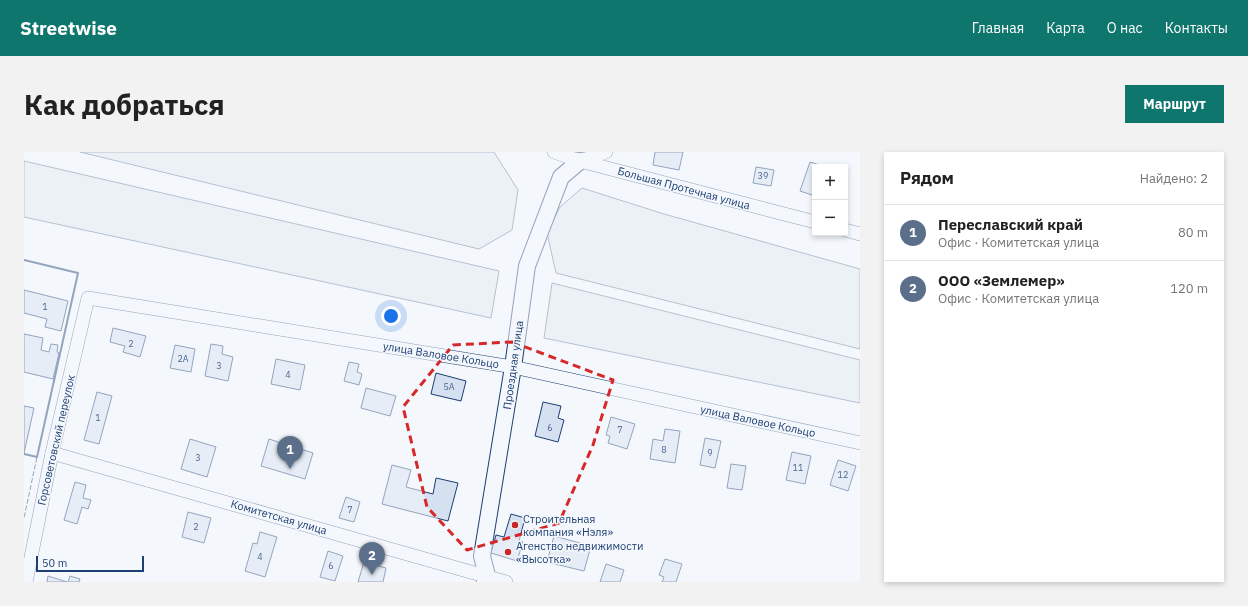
<!DOCTYPE html>
<html lang="ru">
<head>
<meta charset="utf-8">
<style>
	body { margin:0; font-family:"IBM Plex Sans",sans-serif; background:#f2f2f2; color:#222 }
	.controls { position:absolute; right:12px; top:12px; display:grid; overflow:hidden; border-radius:0px; box-shadow:0 2px 6px #0003 }
	.controls button { width:36px; height:36px; display:grid; place-items:center; padding:0; border:0; border-bottom:1px solid #e0e0e0; background:#fff; color:#222; font:20px sans-serif }
	.scale { position:absolute; left:12px; bottom:10px; width:108px; box-sizing:border-box; padding-left:4px; border:2px solid #1d3f73; border-top:0; font-size:11px; line-height:14px; white-space:nowrap; color:#1d3f73; -webkit-text-stroke:3px #f4f7fb; paint-order:stroke }
	.you { position:absolute; left:367px; top:164px; width:14px; height:14px; margin:-10px; border:3px solid #fff; border-radius:50%; background:#1a73e8; box-shadow:0 0 0 6px #1a73e833 }
	.badge { display:grid; place-items:center; width:26px; height:26px; border-radius:50%; background:#0f766e; color:#fff; font-size:13px; font-weight:700 }
	.pin { position:absolute; translate:-50% -33px; filter:drop-shadow(0 1px 2px #0008) }
	.pin::after { content:''; position:absolute; top:21px; width:14px; height:12px; background:inherit; clip-path:polygon(0 0,100% 0,50% 100%) }
	.list { margin:0; padding:0; list-style:none }
	h2 { display:flex; justify-content:space-between; align-items:center; height:52px; margin:0; padding:0 16px; font-size:17px }
	h2 small { font-size:13px; font-weight:400; color:#767676 }
	.list li { display:grid; grid-template-columns:26px 1fr auto; gap:12px; align-items:center; box-sizing:border-box; height:56px; padding:0 16px; border-top:1px solid #e0e0e0 }
	.list b { display:block; font-size:15px; white-space:nowrap }
	.list p { margin:0; font-size:13px; white-space:nowrap; color:#767676 }
	.list em { font-size:13px; font-style:normal; color:#767676 }
	.map { position:relative; flex:none; width:836px; height:430px; overflow:hidden; border-radius:0px }
	header { display:flex; align-items:center; gap:24px; box-sizing:border-box; height:56px; padding:0 20px; background:#0f766e; color:#fff }
	header strong { font-size:19px }
	nav { display:flex; gap:22px; margin-inline-start:auto; font-size:14px }
	.intro { display:flex; align-items:center; justify-content:space-between; box-sizing:border-box; height:96px; padding:0 24px }
	h1 { margin:0; font-size:28px }
	.button { padding:10px 18px; border-radius:0px; background:#0f766e; color:#fff; font-size:14px; font-weight:700 }
	main { display:flex; gap:24px; padding:0 24px }
	aside { flex:1; background:#fff; border-radius:0px; box-shadow:0 2px 6px #0003 }
	.map>svg:first-child { display:block }
</style>
</head>
<body>
<header>
<strong>Streetwise</strong>
<nav><a>Главная</a><a>Карта</a><a>О нас</a><a>Контакты</a></nav>
</header>
<div class="intro"><h1>Как добраться</h1><a class="button">Маршрут</a></div>
<main>
<div class="map">
<svg width="836" height="430" viewBox="0 0 836 430">
	<rect width="100%" height="100%" fill="#f4f7fb"/>
	<!-- green -->
	<g fill="#e3e9f0" stroke="#687fa3">
		<polygon points="56,0 470,0 494,38 488,78 455,97"/>
		<polygon points="0,9 475,119 467,166 0,65"/>
		<polygon points="558,36 640,62 836,117 836,197 532,121 523,81 536,55"/>
		<polygon points="528,131 836,208 836,251 520,186"/>
	</g>
	<!-- building -->
	<g fill="#d5e0f0" stroke="#1d3f73">
		<polygon points="631,0 659,0 655,18 629,13"/>
		<polygon points="786,10 802,15 791,15 791,44 776,39"/>
		<polygon points="732,15 750,18 747,34 729,31"/>
		<polygon points="0,138 44,149 37,179 21,175 23,167 0,161"/>
		<polygon points="89,176 122,184 116,205 99,200 101,194 86,190"/>
		<polygon points="0,182 19,186 17,198 25,200 27,192 34,193 33,200 35,201 29,227 0,220"/>
		<polygon points="187,192 199,194 198,202 209,205 204,229 181,224"/>
		<polygon points="151,193 171,197 167,220 146,216"/>
		<polygon points="252,207 281,213 276,238 247,232"/>
		<polygon points="325,210 335,212 333,220 338,222 335,233 320,229"/>
		<polygon points="412,221 442,229 437,249 407,242"/>
		<polygon points="342,236 372,244 366,264 337,256"/>
		<polygon points="73,240 88,244 75,292 60,288"/>
		<polygon points="519,250 537,254 534,266 540,268 534,290 511,284"/>
		<polygon points="0,254 10,256 0,301"/>
		<polygon points="587,265 611,272 603,297 584,291 586,284 582,283"/>
		<polygon points="641,277 656,279 651,311 626,307 629,287 639,289"/>
		<polygon points="681,286 697,289 691,316 676,313"/>
		<polygon points="166,287 192,295 183,325 157,317"/>
		<polygon points="245,287 289,301 281,327 237,314"/>
		<polygon points="768,300 787,304 781,332 762,328"/>
		<polygon points="814,308 832,314 824,339 806,333"/>
		<polygon points="707,312 722,314 718,338 703,336"/>
		<polygon points="368,313 387,318 382,335 409,342 412,326 434,331 424,369 358,352"/>
		<polygon points="51,330 62,333 59,346 67,348 64,357 58,355 53,372 40,368"/>
		<polygon points="322,345 336,350 330,370 315,366"/>
		<polygon points="164,360 187,366 180,391 158,385"/>
		<polygon points="487,362 501,366 495,389 499,390 493,409 467,401 472,383 480,385"/>
		<polygon points="236,380 253,385 241,425 221,419 229,391 233,392"/>
		<polygon points="530,384 567,394 560,419 523,410"/>
		<polygon points="304,399 319,404 311,429 296,425"/>
		<polygon points="641,407 658,412 652,430 638,430 640,425 635,423"/>
		<polygon points="340,410 362,416 359,430 334,430"/>
		<polygon points="582,412 600,418 596,430 576,430"/>
		<polygon points="24,424 43,430 23,430"/>
		<polygon points="46,424 56,427 55,430 44,430"/>
	</g>
	<g fill="none" stroke-linecap="round" stroke-linejoin="round">
		<!-- minor casing -->
		<g stroke="#1d3f73" stroke-width="14">
			<g id="minor">
				<polyline points="530,0 556,9 791,70"/>
				<polyline points="556,9 582,0"/>
				<polyline points="821,78 836,82"/>
				<polyline points="28,301 482,430"/>
				<polyline points="2,430 28,301 64,146 489,215 836,291"/>
			</g>
		</g>
		<!-- tertiary casing -->
		<g stroke="#1d3f73" stroke-width="18">
			<polyline id="tertiary" points="461,430 463,424 458,404 489,215 503,114 537,25 556,9"/>
		</g>
		<!-- minor -->
		<use href="#minor" stroke="#f4f7fb" stroke-width="13"/>
		<!-- tertiary -->
		<use href="#tertiary" stroke="#f4f7fb" stroke-width="16"/>
		<!-- fence -->
		<polyline stroke="#1d3f73" stroke-width="1" stroke-dasharray="5 2" stroke-linecap="butt" points="0,302 13,305 0,366"/>
		<!-- wall -->
		<polyline stroke="#1d3f73" stroke-width="2" points="0,108 54,121 13,305 0,302"/>
	</g>
	<!-- marked area -->
	<path d="M0 0H836V430H0ZM488,190L589,228L569,293L535,371L443,398L403,355L379,255L429,193Z" fill="#f4f7fb" fill-opacity=".55" fill-rule="evenodd"/>
	<path fill="none" stroke="#d62828" stroke-width="3" stroke-dasharray="8 5" stroke-linejoin="round" d="M488,190L589,228L569,293L535,371L443,398L403,355L379,255L429,193Z"/>
	<!-- markers -->
	<g fill="#c62828" stroke="#f4f7fb" stroke-width="1.5">
		<circle cx="491" cy="373" r="4"/>
		<circle cx="484" cy="400" r="4"/>
	</g>
	<g text-anchor="middle" stroke-width="3" stroke-linejoin="round" paint-order="stroke">
		<!-- number labels -->
		<g font-size="9" fill="#4b6792">
			<text x="739" y="27">39</text>
			<text x="21" y="158">1</text>
			<text x="107" y="195">2</text>
			<text x="159" y="210">2А</text>
			<text x="195" y="217">3</text>
			<text x="264" y="226">4</text>
			<text x="425" y="238">5А</text>
			<text x="74" y="269">1</text>
			<text x="526" y="279">6</text>
			<text x="596" y="281">7</text>
			<text x="640" y="301">8</text>
			<text x="686" y="304">9</text>
			<text x="174" y="309">3</text>
			<text x="774" y="319">11</text>
			<text x="819" y="326">12</text>
			<text x="326" y="361">7</text>
			<text x="172" y="378">2</text>
			<text x="236" y="408">4</text>
			<text x="307" y="417">6</text>
		</g>
		<!-- street labels -->
		<g font-size="11" fill="#1d3f73" stroke="#f4f7fb">
			<text transform="translate(660 36) rotate(15)" y="4">Большая Протечная улица</text>
			<text transform="translate(417 203) rotate(9)" y="4">улица Валовое Кольцо</text>
			<text transform="translate(489 213) rotate(-82)" y="4">Проездная улица</text>
			<text transform="translate(734 269) rotate(12)" y="4">улица Валовое Кольцо</text>
			<text transform="translate(32 288) rotate(-77)" y="4">Горсоветовский переулок</text>
			<text transform="translate(255 365) rotate(16)" y="4">Комитетская улица</text>
		</g>
		<!-- poi labels -->
		<g font-size="11" fill="#1d3f73" stroke="#f4f7fb" text-anchor="start">
			<text x="499" y="371">Строительная<tspan x="499" dy="13">компания «Нэля»</tspan></text>
			<text x="492" y="398">Агенство недвижимости<tspan x="492" dy="13">«Высотка»</tspan></text>
		</g>
	</g>
</svg>
<div class="controls">
<button>+</button>
<button>−</button>
</div>
<div class="scale">50 m</div>
<div class="you"></div>
<div class="pin badge" style="left:266px;top:317px;background:#5c6f8a">1</div>
<div class="pin badge" style="left:348px;top:423px;background:#5c6f8a">2</div>
</div>
<aside>
<h2>Рядом<small>Найдено: 2</small></h2>
<ul class="list">
<li><span class="badge" style="background:#5c6f8a">1</span><div><b>Переславский край</b><p>Офис · Комитетская улица</p></div><em>80 m</em></li>
<li><span class="badge" style="background:#5c6f8a">2</span><div><b>ООО «Землемер»</b><p>Офис · Комитетская улица</p></div><em>120 m</em></li>
</ul>
</aside>
</main>
</body>
</html>
